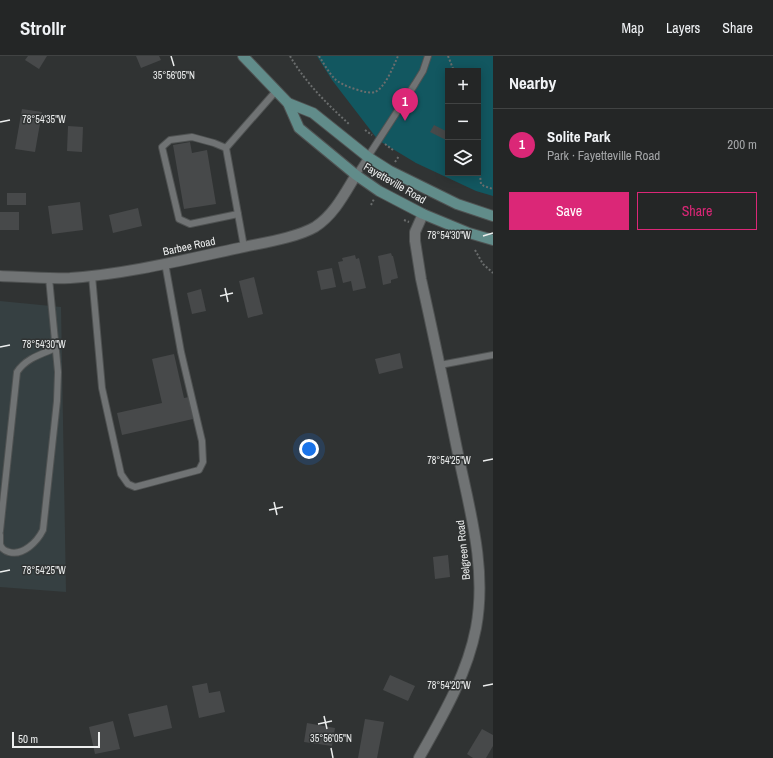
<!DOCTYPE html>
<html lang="en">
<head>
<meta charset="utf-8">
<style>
	body { margin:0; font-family:"Archivo Narrow",sans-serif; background:#303232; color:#f1f3f6 }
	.controls { position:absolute; right:12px; top:12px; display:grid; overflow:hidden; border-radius:0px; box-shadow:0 2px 10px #0003 }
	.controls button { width:36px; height:36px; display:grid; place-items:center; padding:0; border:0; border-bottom:1px solid #414343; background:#242626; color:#f1f3f6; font:20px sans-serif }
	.scale { position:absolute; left:12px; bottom:10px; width:88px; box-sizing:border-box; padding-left:4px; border:2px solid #eceeee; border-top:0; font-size:11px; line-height:14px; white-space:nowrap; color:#eceeee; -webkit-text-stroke:3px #303333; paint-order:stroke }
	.you { position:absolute; left:309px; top:393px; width:14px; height:14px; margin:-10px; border:3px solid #fff; border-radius:50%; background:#1a73e8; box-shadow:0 0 0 6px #1a73e833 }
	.badge { display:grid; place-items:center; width:26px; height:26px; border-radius:50%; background:#db2777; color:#fff; font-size:13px; font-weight:700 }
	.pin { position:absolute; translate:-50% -33px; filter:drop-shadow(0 1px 2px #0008) }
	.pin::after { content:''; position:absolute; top:21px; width:14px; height:12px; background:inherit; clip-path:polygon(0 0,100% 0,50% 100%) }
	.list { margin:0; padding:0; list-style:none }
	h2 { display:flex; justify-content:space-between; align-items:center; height:52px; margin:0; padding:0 16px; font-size:17px }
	h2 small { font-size:13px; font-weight:400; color:#a3a5a7 }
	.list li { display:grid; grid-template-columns:26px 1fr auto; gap:12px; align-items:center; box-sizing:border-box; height:72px; padding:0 16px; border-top:1px solid #414343 }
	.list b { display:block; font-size:15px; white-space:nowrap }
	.list p { margin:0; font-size:13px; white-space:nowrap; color:#a3a5a7 }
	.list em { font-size:13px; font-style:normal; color:#a3a5a7 }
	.actions { display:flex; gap:8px; padding:12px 16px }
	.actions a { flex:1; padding:9px 0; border:1px solid #db2777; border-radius:0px; text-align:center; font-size:14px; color:#db2777 }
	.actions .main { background:#db2777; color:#fff }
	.icon { flex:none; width:22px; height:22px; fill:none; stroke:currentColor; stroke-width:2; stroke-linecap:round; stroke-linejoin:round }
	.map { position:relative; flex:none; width:493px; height:702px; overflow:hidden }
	header { display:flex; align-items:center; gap:24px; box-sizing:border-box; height:56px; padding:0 20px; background:#242626; border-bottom:1px solid #414343 }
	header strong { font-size:19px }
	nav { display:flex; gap:22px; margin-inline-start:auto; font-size:14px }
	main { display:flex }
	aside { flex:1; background:#242626 }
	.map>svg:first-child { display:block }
</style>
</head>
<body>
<header>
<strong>Strollr</strong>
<nav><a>Map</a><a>Layers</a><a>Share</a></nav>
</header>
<main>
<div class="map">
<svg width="493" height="702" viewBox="0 0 493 702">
	<rect width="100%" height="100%" fill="#303333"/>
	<!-- built -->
	<polygon fill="#364042" points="0,245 61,251 66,536 0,531"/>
	<!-- green -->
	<path fill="#125760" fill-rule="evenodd" d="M317,0H493V140L476,135L416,107L378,84L332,24ZM448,15H478V117H448Z"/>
	<!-- building -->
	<g fill="#47494a">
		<polygon points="28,0 47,0 39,13 25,4"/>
		<polygon points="136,0 159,0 161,4 141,12"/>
		<polygon points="22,53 42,56 35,96 15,93"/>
		<polygon points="434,69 448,76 446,84 430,76"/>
		<polygon points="68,70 83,71 82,96 67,95"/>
		<polygon points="190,86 192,97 207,94 216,148 184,153 173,89"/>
		<rect x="7" y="137" width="19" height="12"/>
		<polygon points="80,146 83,174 52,178 48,150"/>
		<polygon points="138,152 142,170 113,177 109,159"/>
		<rect x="0" y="156" width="19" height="18"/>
		<polygon points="391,197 392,200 393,200 398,222 391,224 391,227 383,229 378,200"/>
		<polygon points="355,199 356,203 359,202 366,232 353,235 351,225 343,227 338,206 343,205 342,202"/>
		<polygon points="332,212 336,231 321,234 317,215"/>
		<polygon points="254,221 263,258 248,262 239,225"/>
		<polygon points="201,233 206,255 192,258 187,237"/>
		<polygon points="400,297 403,312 379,318 375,303"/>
		<polygon points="174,298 184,342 189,341 193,363 122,379 117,357 162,347 152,303"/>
		<polygon points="448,499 450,521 435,523 433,501"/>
		<polygon points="390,619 415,630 408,645 383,634"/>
		<polygon points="207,627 209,637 220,635 225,656 199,662 192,630"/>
		<polygon points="167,649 172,672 134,681 128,658"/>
		<polygon points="365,663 384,666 377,702 358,702"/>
		<polygon points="113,665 120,693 95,698 89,671"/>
		<polygon points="307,667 335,672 332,690 304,686"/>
		<polygon points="482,673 493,679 493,690 486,702 473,702 467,698"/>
	</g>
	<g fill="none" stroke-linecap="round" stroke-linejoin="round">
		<!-- service casing -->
		<g stroke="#4f5252" stroke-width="8">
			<g id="service">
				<polyline points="226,92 214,87 192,81 170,84 162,91 179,163 190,168 238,158"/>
				<polyline points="356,119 415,28 423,15 428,0"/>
				<polyline points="244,191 226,92 276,35"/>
				<polyline points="92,220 102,332 121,418 128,428 135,431 199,414 203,406 202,385 181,296 165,207"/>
				<polyline points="440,309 493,299"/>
				<path d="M0,475L17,316C26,302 42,298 56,292"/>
				<path d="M0,479C0,482 0,485 0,488C1,492 5,495 9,496C23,500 37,486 43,474L57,345L58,316L49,222"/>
			</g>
		</g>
		<!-- minor casing -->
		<g stroke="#4f5252" stroke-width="12">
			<path id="minor" d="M419,702C442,661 467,619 476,572C487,513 470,455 458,398C446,339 434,281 421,223L415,185V176L423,158"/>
		</g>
		<!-- tertiary casing -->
		<g stroke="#4f5252" stroke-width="12">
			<path id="tertiary" d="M0,220C23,221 47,223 70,222C127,218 183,204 239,192C261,187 296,182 315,171C334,159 345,137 356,119"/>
		</g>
		<!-- secondary casing -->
		<g stroke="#4f5252" stroke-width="12">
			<g id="secondary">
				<polyline points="243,0 288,47 299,72 356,119 379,135 423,158 469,177 493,184"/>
				<polyline points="288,47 313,57 368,101 390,115 457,148 493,160"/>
			</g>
		</g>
		<!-- path -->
		<g stroke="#6a6d6d" stroke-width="2" stroke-dasharray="2 2" stroke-linecap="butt">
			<path d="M290,0C305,26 327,48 349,68"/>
			<path d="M319,0C324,8 329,17 335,23C340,29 368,39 375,36C385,32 394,9 398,0"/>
			<polyline points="448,0 454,15"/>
			<polyline points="365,74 372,79"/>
			<polyline points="385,88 393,94"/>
			<polyline points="478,102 481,128 484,130 493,133"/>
			<polyline points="395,106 399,100"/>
			<polyline points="371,149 374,143"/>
			<polyline points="404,164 409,166"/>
			<polyline points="475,194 483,208 493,217"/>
		</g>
		<!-- service -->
		<use href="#service" stroke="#707374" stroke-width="6"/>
		<!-- minor -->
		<use href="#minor" stroke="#707374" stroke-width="10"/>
		<!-- tertiary -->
		<use href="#tertiary" stroke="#707374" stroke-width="10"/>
		<!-- secondary -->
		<use href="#secondary" stroke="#618c8a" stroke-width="10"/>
	</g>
	<!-- ticks -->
	<path fill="none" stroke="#eceeee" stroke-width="1.5" d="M171,0L174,10M0,66L10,64M483,180L493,177M225,232L228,246M220,240L233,237M0,291L10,289M483,405L493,403M274,446L277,459M269,454L283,451M0,516L10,514M483,630L493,628M324,660L327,673M318,668L332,665M331,692L333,702"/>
	<g text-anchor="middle" stroke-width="3" stroke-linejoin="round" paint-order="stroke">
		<!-- street labels -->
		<g font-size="11" fill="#eceeee" stroke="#303333">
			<text transform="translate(395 127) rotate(30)" y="4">Fayetteville Road</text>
			<text transform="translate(189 190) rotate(-12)" y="4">Barbee Road</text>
			<text transform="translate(463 494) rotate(-96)" y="4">Belgreen Road</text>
		</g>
	</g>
	<g font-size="10" text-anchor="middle" fill="#eceeee" stroke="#303333" stroke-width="3" stroke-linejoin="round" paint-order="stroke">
		<text x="174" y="23">35°56'05"N</text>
		<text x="44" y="67">78°54'35"W</text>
		<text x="449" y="183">78°54'30"W</text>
		<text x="44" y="292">78°54'30"W</text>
		<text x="449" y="408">78°54'25"W</text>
		<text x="44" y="518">78°54'25"W</text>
		<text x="449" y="633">78°54'20"W</text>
		<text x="331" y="686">35°56'05"N</text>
	</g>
</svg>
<div class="controls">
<button>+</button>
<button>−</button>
<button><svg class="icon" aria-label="layers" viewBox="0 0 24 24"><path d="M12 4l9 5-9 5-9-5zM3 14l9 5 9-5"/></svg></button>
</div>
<div class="scale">50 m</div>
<div class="you"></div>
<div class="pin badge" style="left:405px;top:65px">1</div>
</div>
<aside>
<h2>Nearby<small></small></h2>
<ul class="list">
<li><span class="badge">1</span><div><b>Solite Park</b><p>Park · Fayetteville Road</p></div><em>200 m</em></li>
</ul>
<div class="actions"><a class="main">Save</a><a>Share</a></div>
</aside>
</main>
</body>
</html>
